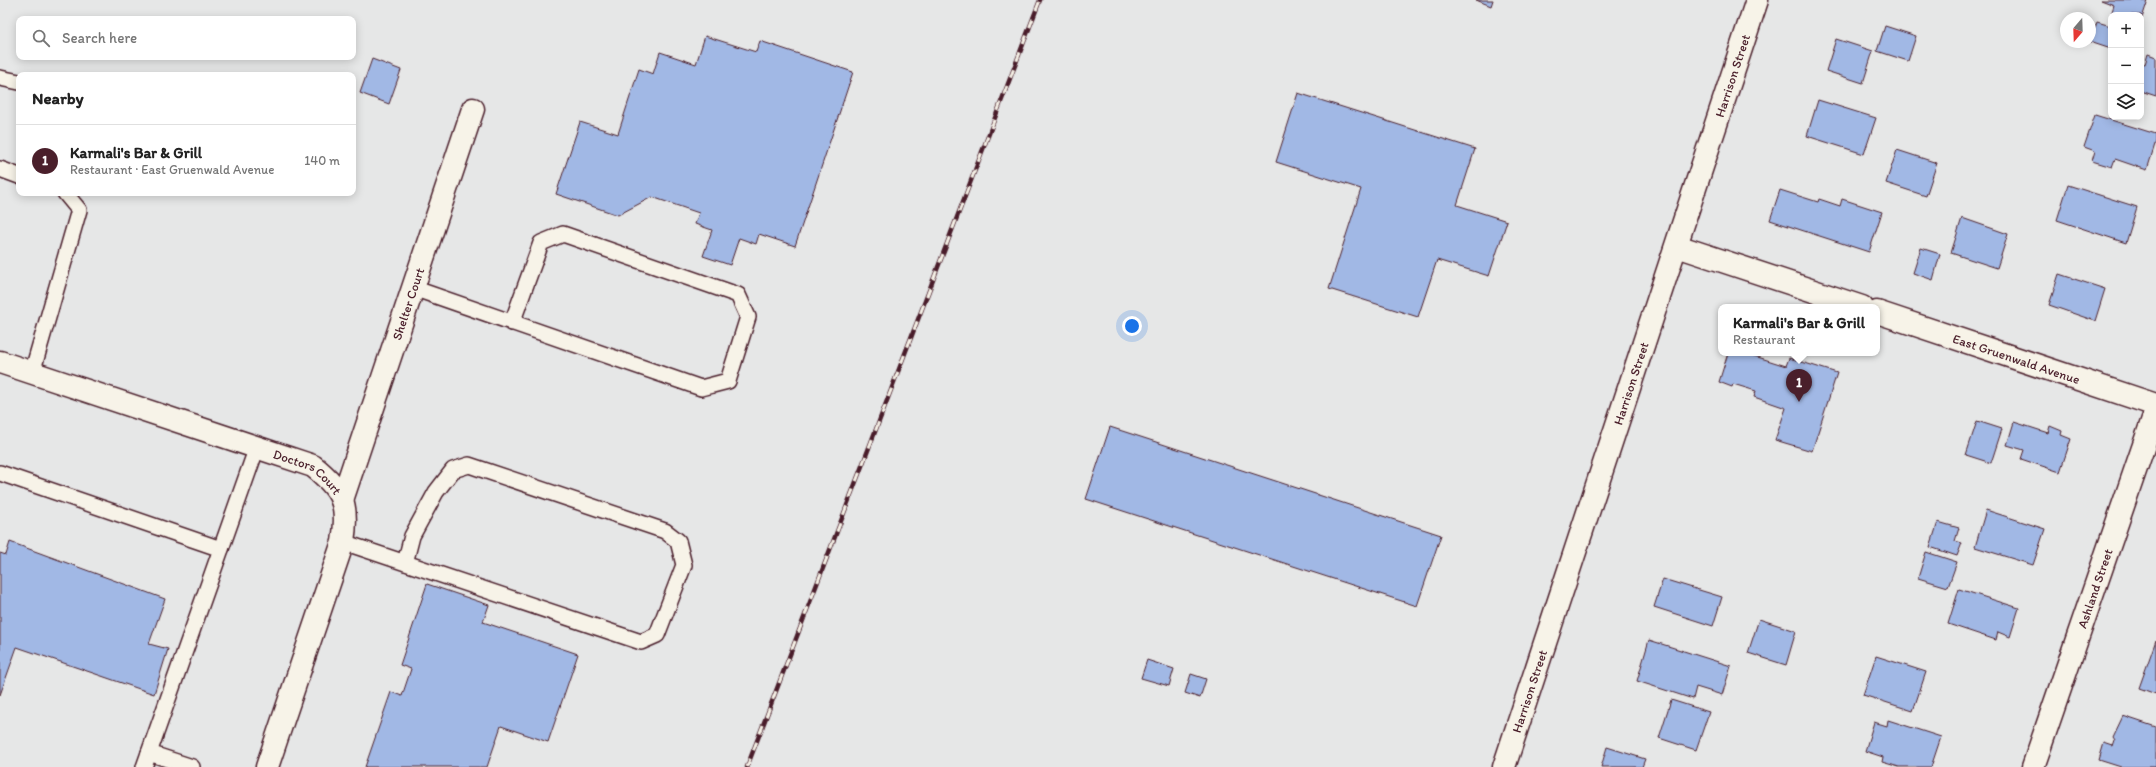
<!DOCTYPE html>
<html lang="en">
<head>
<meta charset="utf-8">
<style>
	body { margin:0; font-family:Itim,sans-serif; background:#f2f2f2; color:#222 }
	.controls { position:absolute; right:12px; top:12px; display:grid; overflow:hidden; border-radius:8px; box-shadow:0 2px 10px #0003 }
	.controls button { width:36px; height:36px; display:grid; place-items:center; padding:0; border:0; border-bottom:1px solid #e0e0e0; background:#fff; color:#222; font:20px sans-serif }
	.compass { position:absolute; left:2060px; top:12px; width:36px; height:36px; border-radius:50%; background:#fff; box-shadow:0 2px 10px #0003; rotate:199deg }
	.you { position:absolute; left:1132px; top:326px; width:14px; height:14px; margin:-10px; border:3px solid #fff; border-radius:50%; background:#1a73e8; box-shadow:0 0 0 6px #1a73e833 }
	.badge { display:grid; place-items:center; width:26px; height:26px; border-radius:50%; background:#4a1f2b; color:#fff; font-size:13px; font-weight:700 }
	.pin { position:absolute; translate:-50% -33px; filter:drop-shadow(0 1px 2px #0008) }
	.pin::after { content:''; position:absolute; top:21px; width:14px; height:12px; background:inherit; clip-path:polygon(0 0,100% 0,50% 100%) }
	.popup { position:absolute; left:1718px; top:304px; width:162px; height:52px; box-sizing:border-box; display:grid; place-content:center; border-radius:8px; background:#fff; filter:drop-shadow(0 1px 3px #0005); font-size:13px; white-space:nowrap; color:#767676 }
	.popup b { font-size:15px; color:#222 }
	.popup::after { content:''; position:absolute; left:50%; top:100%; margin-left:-8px; border:8px solid transparent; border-top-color:#fff }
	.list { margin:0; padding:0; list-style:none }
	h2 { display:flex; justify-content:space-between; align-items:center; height:52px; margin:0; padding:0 16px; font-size:17px }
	h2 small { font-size:13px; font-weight:400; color:#767676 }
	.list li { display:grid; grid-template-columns:26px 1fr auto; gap:12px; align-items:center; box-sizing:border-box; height:72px; padding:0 16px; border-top:1px solid #e0e0e0 }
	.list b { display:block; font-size:15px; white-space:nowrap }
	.list p { margin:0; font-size:13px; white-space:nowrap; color:#767676 }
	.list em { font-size:13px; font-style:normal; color:#767676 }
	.icon { flex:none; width:22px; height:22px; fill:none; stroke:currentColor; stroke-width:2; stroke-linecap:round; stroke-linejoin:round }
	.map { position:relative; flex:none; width:2156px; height:767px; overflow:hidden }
	.search { position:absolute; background:#fff; box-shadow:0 2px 10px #0003; left:16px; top:16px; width:340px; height:44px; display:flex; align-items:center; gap:10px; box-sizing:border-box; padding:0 14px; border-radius:8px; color:#767676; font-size:15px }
	.panel { position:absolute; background:#fff; box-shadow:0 2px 10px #0003; left:16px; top:72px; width:340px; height:124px; border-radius:8px }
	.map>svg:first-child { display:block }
</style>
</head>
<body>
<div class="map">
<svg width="2156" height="767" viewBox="0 0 2156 767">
	<rect width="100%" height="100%" fill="#e6e7e7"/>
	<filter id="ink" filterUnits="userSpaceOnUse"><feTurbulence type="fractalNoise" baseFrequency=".025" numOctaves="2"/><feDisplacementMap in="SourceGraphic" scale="8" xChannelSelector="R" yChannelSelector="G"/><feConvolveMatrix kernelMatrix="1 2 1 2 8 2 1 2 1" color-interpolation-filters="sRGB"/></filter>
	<g filter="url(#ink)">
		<!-- building -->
		<g fill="#a1b8e5" stroke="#4a1f2b">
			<polygon points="1476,0 1493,0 1491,6"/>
			<polygon points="2101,0 2148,0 2141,21 2141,15 2111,15 2114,5"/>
			<polygon points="2097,22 2111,26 2111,49 2090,42"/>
			<polygon points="1885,26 1916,36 1908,61 1877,51"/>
			<polygon points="705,36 756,52 760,41 853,72 795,246 759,234 756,244 739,238 730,265 703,256 712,230 695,224 699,213 652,197 618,215 556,194 580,122 618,134 639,69 653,74 660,52 696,64"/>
			<polygon points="1836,39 1873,51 1863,83 1826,71"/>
			<polygon points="2148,54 2156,57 2156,96 2141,91 2141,63 2145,64"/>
			<polygon points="372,59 401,70 389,104 360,93"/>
			<polygon points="1298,93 1475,149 1457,205 1507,221 1489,276 1437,260 1418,317 1329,289 1361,189 1276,162"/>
			<polygon points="1818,100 1876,118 1864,154 1807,136"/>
			<polygon points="2095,115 2156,134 2156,141 2147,170 2115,159 2112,167 2092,161 2095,151 2084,147"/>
			<polygon points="1897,150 1937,163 1926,196 1886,183"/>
			<polygon points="2068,185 2137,207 2126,243 2057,220"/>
			<polygon points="1780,190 1818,202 1819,199 1840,206 1842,199 1882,212 1869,252 1770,220"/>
			<polygon points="1962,218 2008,234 1997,268 1951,253"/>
			<polygon points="1921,248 1940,254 1933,280 1913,273"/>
			<polygon points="2059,274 2105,289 2095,321 2049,305"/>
			<polygon points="1728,353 1745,353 1786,366 1789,358 1837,373 1812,451 1775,440 1786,408 1754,397 1756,391 1733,384 1732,387 1719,382"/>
			<polygon points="1977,421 2002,429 1991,463 1966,455"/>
			<polygon points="2014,422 2048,433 2050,426 2062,431 2061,435 2071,439 2060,472 2021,459 2024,450 2007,445"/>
			<polygon points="1110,427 1441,535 1417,606 1086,499"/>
			<polygon points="1986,510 2045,529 2033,565 1975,547"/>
			<polygon points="1938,522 1959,528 1955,541 1962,543 1957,556 1930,547"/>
			<polygon points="10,542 165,599 149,644 168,649 154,694 17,647 0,695 0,553 6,555"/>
			<polygon points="1926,552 1957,562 1948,587 1918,578"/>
			<polygon points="1663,579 1722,597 1713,626 1654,607"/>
			<polygon points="427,584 489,605 483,622 578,654 548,742 501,726 487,767 365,767 391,692 402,696 411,669 400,665"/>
			<polygon points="1959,589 2019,608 2010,637 1998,632 1996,640 1948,624"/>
			<polygon points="1759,619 1796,631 1786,665 1748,653"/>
			<polygon points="1649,640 1731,666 1722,695 1696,687 1693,699 1637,681"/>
			<polygon points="2156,640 2156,694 2139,688"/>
			<polygon points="1876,656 1926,672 1913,711 1863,695"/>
			<polygon points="1147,660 1174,669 1169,686 1141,678"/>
			<polygon points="1191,674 1206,679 1200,698 1185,693"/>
			<polygon points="1671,700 1709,712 1696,750 1659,738"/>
			<polygon points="2123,716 2156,727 2156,767 2121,767 2099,760 2104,743 2113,746 2115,740 2113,737"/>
			<polygon points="1888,720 1941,737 1931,767 1899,767 1882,762 1883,757 1865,751 1874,722 1887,726"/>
			<polygon points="1607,747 1645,759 1642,767 1601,767"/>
		</g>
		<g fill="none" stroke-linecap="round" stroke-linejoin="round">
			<!-- lane casing -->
			<g stroke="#4a1f2b" stroke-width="18">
				<g id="lane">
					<polyline points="0,78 19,82"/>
					<polyline points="0,169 19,176"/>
					<polyline points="413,288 701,388 728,381 748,317 738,295 563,234 541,243 512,323"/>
					<polyline points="32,373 79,210 65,193"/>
					<polyline points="0,473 221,549 144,767"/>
					<polyline points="343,542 641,642 657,635 684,565 678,541 665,531 469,465 453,470 436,492 412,536 405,563"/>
					<polyline points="221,549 257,447"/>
					<polyline points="149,753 192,767"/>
				</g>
			</g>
			<!-- street casing -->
			<g stroke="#4a1f2b" stroke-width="25">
				<g id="street">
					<polyline points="1677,246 1862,307"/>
					<path id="s1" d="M1877,312L2156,405"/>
					<path id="s2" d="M0,362L313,466C343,490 349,504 343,542L267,767"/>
					<path id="s3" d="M342,500L473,109"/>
					<path id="s4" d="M1504,767L1757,0"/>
					<path id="s5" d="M2033,767L2156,410"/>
				</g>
			</g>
			<!-- lane -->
			<use href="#lane" stroke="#f7f3e8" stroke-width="15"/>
			<!-- street -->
			<use href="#street" stroke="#f7f3e8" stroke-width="22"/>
			<!-- rail casing -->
			<g stroke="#4a1f2b" stroke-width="4.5">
				<polyline id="rail" points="747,767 1040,0"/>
			</g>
			<!-- rail -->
			<use href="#rail" stroke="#f7f3e8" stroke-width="3" stroke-dasharray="9" stroke-linecap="butt"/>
		</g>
	</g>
	<g text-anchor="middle" stroke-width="3" stroke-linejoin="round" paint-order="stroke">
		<!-- street labels -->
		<g font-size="13" fill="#4a1f2b" stroke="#f7f3e8">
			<text dy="5" stroke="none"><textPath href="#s4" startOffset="728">Harrison Street</textPath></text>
			<text dy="5" stroke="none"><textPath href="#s3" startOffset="207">Shelter Court</textPath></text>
			<text dy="5" stroke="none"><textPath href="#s1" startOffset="147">East Gruenwald Avenue</textPath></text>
			<text dy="5" stroke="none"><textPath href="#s4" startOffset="404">Harrison Street</textPath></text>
			<text dy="5" stroke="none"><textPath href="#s2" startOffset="328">Doctors Court</textPath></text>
			<text dy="5" stroke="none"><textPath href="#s5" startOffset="189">Ashland Street</textPath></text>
			<text dy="5" stroke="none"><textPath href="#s4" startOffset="80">Harrison Street</textPath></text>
		</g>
	</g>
</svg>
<div class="controls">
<button>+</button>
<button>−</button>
<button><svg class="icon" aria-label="layers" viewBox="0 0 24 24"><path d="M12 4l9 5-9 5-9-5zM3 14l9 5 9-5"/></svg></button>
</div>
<svg class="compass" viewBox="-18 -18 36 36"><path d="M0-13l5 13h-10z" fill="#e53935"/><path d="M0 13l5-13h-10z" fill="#767676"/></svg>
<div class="you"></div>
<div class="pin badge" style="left:1799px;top:402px">1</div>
<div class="popup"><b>Karmali's Bar &amp; Grill</b>Restaurant</div>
<div class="search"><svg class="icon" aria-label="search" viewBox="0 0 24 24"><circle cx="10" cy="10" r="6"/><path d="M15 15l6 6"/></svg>Search here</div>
<section class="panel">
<h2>Nearby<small></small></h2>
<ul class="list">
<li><span class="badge">1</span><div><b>Karmali's Bar &amp; Grill</b><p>Restaurant · East Gruenwald Avenue</p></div><em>140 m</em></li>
</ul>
</section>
</div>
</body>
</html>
